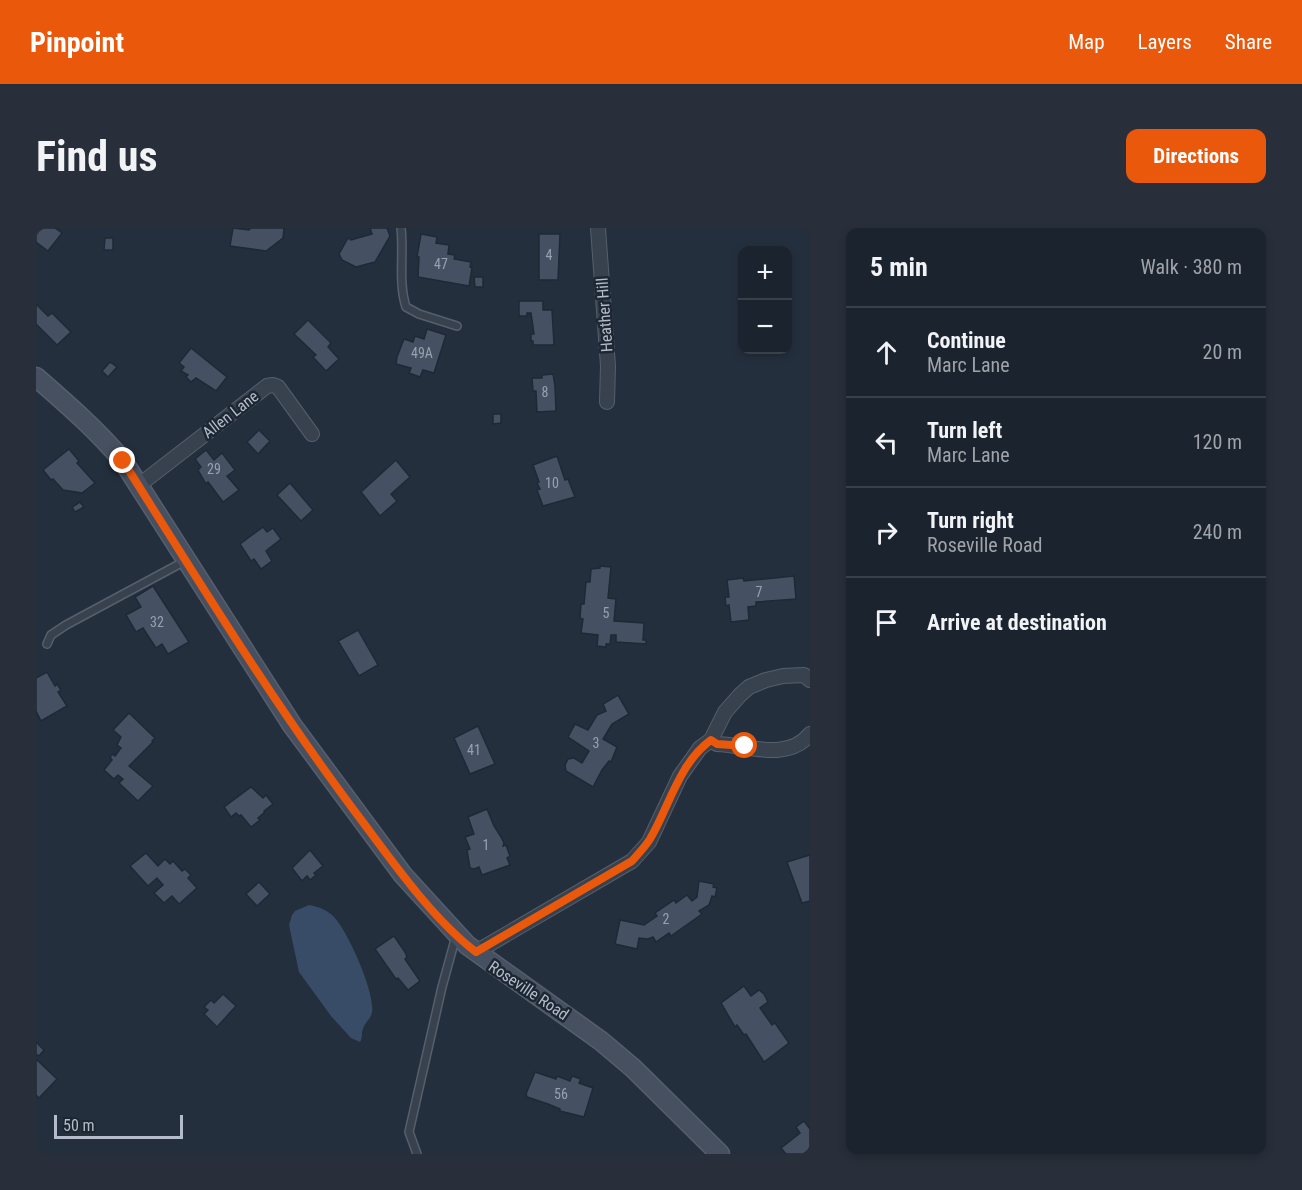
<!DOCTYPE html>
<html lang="en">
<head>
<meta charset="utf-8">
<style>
	body { margin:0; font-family:"Roboto Condensed",sans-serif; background:#282f3a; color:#f1f3f6 }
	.controls { position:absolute; right:18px; top:18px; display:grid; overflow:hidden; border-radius:12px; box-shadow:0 3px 9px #0003 }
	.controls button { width:54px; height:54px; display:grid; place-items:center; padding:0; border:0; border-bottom:2px solid #39404a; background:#1b232e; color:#f1f3f6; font:30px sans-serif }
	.scale { position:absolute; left:18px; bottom:15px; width:129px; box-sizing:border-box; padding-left:6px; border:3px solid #b4bcc9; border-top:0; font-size:16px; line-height:21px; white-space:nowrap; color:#b4bcc9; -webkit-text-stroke:4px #1d2633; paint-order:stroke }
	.stop { position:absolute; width:18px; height:18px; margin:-14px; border:4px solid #ea580c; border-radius:50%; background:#fff }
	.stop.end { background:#ea580c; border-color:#fff; box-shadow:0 2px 6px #0008 }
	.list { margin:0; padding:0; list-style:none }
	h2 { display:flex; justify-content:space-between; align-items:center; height:78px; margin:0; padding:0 24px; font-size:26px }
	h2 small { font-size:20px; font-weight:400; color:#a0a4aa }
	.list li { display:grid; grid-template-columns:39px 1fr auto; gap:18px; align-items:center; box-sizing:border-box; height:90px; padding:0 24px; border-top:2px solid #39404a }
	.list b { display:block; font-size:22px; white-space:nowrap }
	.list p { margin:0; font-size:20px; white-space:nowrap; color:#a0a4aa }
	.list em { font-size:20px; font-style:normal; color:#a0a4aa }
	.icon { flex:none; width:33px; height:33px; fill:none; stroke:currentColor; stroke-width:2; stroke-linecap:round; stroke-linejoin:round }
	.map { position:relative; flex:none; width:774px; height:926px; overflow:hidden; border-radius:12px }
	header { display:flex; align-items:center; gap:36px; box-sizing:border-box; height:84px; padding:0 30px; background:#ea580c; color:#fff }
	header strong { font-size:28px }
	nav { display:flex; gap:33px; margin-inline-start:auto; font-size:21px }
	.intro { display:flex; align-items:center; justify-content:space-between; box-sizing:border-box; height:144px; padding:0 36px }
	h1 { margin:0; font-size:42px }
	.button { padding:15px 27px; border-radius:12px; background:#ea580c; color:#fff; font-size:21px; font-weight:700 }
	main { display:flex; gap:36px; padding:0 36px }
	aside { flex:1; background:#1b232e; border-radius:12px; box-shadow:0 3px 9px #0003 }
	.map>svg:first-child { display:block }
</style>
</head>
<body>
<header>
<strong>Pinpoint</strong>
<nav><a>Map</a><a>Layers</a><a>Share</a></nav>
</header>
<div class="intro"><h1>Find us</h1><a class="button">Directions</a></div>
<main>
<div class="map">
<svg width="774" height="926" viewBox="0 0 774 926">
	<rect width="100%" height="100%" fill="#242f3e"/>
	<!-- water -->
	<path fill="#394c67" d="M273,677C284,679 291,682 298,689C312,704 339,764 336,784C335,791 329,794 327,801C325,806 327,809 324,814L315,810L295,788L263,744L253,697L256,687L259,683Z"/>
	<!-- building -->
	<g fill="#455162" stroke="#1f2835" stroke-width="1.5">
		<polygon points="0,0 19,0 26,5 12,23 0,14"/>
		<polygon points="197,0 213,2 215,0 248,0 247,10 230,23 194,18"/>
		<polygon points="334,0 351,0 354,8 339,34 320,39 306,32 303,26 312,10 315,12 336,6"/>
		<polygon points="385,6 401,9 400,15 413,17 412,26 419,27 418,31 435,34 434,39 436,40 433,58 382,49 383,29 381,29"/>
		<polygon points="503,6 524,6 522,52 503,52"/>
		<polygon points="69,10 77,10 77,22 68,22"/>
		<polygon points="438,49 447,49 447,59 439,59"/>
		<polygon points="483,73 507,73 507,82 516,82 518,117 497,117 497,113 495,113 495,106 498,106 495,85 491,85 491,88 483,88"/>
		<polygon points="0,76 12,88 16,85 35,104 21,117 0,96"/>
		<polygon points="272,92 295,115 292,119 303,131 290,143 277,129 280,127 258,106"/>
		<polygon points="391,101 410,107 398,145 387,142 384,149 373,145 375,140 360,136 361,129 368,111 377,114 379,108 388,111"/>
		<polygon points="155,120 191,149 180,163 160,150 155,154 150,149 152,147 145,143 148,139 143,135"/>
		<polygon points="74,134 81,139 72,149 66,143"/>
		<polygon points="517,146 519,158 520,183 501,184 500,163 497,163 496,150 506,150 506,147"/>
		<polygon points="457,186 465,186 465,195 457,196"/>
		<polygon points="223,202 234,213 222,226 211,214"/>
		<polygon points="33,221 43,233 41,235 59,255 46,265 27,262 17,251 15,252 7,242"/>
		<polygon points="170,222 178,232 186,225 199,242 191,248 203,262 187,274 172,254 170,256 162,242 165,239 159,231"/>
		<polygon points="521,228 529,252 532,251 539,269 507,278 501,262 504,261 501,255 503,254 497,237"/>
		<polygon points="360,232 374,249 355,266 361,273 344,288 325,264"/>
		<polygon points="254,255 277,282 265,293 241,267"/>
		<polygon points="44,274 48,279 39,284 36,279"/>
		<polygon points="227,299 231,304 237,300 245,311 230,323 236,333 225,341 218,331 215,333 204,316"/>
		<polygon points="564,338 575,339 572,370 580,371 578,393 608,395 607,412 610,412 610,416 580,414 580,407 575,407 574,416 570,416 570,419 561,418 562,407 545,405 547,391 544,390 545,376 548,376 550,354 554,354 555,341 564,340"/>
		<polygon points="758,348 760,371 720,374 720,378 712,379 713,392 695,394 693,377 690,378 689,369 693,369 691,352 707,350 708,353"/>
		<polygon points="117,358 153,414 132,426 126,416 120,420 107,400 100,404 90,387 105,379 99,369"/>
		<polygon points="322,402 342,437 323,448 302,413"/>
		<polygon points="11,444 19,458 21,456 25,462 22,464 31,478 5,493 0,483 0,450"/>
		<polygon points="582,467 593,486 576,496 567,511 581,519 575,534 573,533 566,542 557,559 530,543 529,537 532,531 538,530 546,535 553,523 532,509 539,496 552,502 561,487 570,483 567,476"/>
		<polygon points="93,485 119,510 116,513 117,514 93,538 117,558 102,573 83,555 87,551 82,547 78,551 68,542 76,532 74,529 77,526 79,528 85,520 81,517 85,509 77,502"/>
		<polygon points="442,498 459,536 434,546 418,510"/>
		<polygon points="215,559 227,570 230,567 237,576 228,583 229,584 222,590 224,592 215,599 205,587 203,588 200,585 195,589 188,579"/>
		<polygon points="451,581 458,598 465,609 468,615 467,618 470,617 474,628 471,630 474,637 446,647 443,639 438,641 434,640 431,622 434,621 429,609 438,606 432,589"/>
		<polygon points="274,622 287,638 278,645 280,647 274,652 271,648 266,653 256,640"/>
		<polygon points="110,625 122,638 129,631 134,636 137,633 146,643 149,641 155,647 152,650 161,660 143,676 136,668 128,675 118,665 127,657 121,650 112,658 94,638"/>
		<polygon points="774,627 774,673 766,675 751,634"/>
		<polygon points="663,653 678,656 677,659 681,660 679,669 676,668 673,677 663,683 666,686 635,708 633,705 620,714 617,709 612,711 603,710 601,721 579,716 584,692 608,697 621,688 619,685 638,672 640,675 651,667 656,673 661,669"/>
		<polygon points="223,654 234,666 221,678 210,666"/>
		<polygon points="358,708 369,724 371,729 369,731 384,753 372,762 362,750 360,751 339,721"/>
		<polygon points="708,758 715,768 723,762 728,766 732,774 724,780 736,797 739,795 753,815 728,834 710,806 708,807 701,797 699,799 685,775"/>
		<polygon points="187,766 200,778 181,799 168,786 172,782 168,779 175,772 178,775"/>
		<polygon points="0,814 8,822 3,828 0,826"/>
		<polygon points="0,831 21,851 3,870 0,867"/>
		<polygon points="499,844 520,851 521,848 534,853 536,848 545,851 543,855 557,860 548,889 524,883 524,881 512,876 491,869 490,866"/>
		<polygon points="768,893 774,901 774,926 750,926 745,920 764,905 760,899"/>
	</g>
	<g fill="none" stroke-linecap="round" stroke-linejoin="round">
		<!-- lane casing -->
		<g stroke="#565f6c" stroke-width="10">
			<g id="lane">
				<path d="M365,0C368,26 362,54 370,79L383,86L421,98"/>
				<polyline points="11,416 15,407 30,397 149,333"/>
				<polyline points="381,926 373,904 406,759 420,708"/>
			</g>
		</g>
		<!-- street casing -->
		<g stroke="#565f6c" stroke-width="16">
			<g id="street">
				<polyline points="562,0 572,138 571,174"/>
				<polyline points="102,258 231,158 237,157 242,159 276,206"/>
				<path d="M675,512L681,516C711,517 752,534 774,506"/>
				<polyline points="440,724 596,633 613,614 644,548 664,520 675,512 689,484 704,467 713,459 730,452 747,448 768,447 774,452"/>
			</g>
		</g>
		<!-- secondary casing -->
		<g stroke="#565f6c" stroke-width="21">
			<path id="secondary" d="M0,149C31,176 61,202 87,233L256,497L367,647L431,717L565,813L597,840L684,926"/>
		</g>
		<!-- lane -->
		<use href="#lane" stroke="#38414e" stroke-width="7"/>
		<!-- street -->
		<use href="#street" stroke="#38414e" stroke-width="14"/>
		<!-- secondary -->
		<use href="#secondary" stroke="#465061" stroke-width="18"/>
	</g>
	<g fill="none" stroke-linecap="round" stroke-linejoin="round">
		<!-- route -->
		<path stroke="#ea580c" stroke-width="8" d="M87,233C165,357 241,481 329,597C360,639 399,693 440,724L596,633C602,626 609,619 614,611C633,579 643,535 675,512L681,516L709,518"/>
	</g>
	<g text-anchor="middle" stroke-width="5" stroke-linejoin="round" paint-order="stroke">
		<!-- number labels -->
		<g font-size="14" fill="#98a1af">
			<text x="513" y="32">4</text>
			<text x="405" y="41">47</text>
			<text x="386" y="130">49A</text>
			<text x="509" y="169">8</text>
			<text x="178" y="246">29</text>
			<text x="516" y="260">10</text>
			<text x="723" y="369">7</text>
			<text x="570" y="390">5</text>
			<text x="121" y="399">32</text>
			<text x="560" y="520">3</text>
			<text x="438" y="527">41</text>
			<text x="450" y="622">1</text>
			<text x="630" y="696">2</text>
			<text x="525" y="871">56</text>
		</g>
		<!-- street labels -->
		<g font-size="16" fill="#b4bcc9" stroke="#1d2633">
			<text transform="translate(568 87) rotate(-94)" y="6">Heather Hill</text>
			<text transform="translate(194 186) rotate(-38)" y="6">Allen Lane</text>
			<text transform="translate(493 762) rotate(34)" y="6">Roseville Road</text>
		</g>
	</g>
</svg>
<div class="controls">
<button>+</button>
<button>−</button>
</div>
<div class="scale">50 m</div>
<div class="stop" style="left:709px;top:518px"></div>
<div class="stop end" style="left:87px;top:233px"></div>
</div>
<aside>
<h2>5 min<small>Walk · 380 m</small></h2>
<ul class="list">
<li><svg class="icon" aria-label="ahead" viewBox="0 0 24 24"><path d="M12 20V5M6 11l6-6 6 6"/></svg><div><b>Continue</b><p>Marc Lane</p></div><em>20 m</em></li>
<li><svg class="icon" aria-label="left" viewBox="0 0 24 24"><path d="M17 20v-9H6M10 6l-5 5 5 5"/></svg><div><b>Turn left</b><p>Marc Lane</p></div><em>120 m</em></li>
<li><svg class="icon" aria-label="right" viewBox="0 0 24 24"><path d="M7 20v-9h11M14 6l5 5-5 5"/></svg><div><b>Turn right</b><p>Roseville Road</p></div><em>240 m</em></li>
<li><svg class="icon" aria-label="arrive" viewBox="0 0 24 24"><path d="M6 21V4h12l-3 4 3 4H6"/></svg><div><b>Arrive at destination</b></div></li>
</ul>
</aside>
</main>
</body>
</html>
